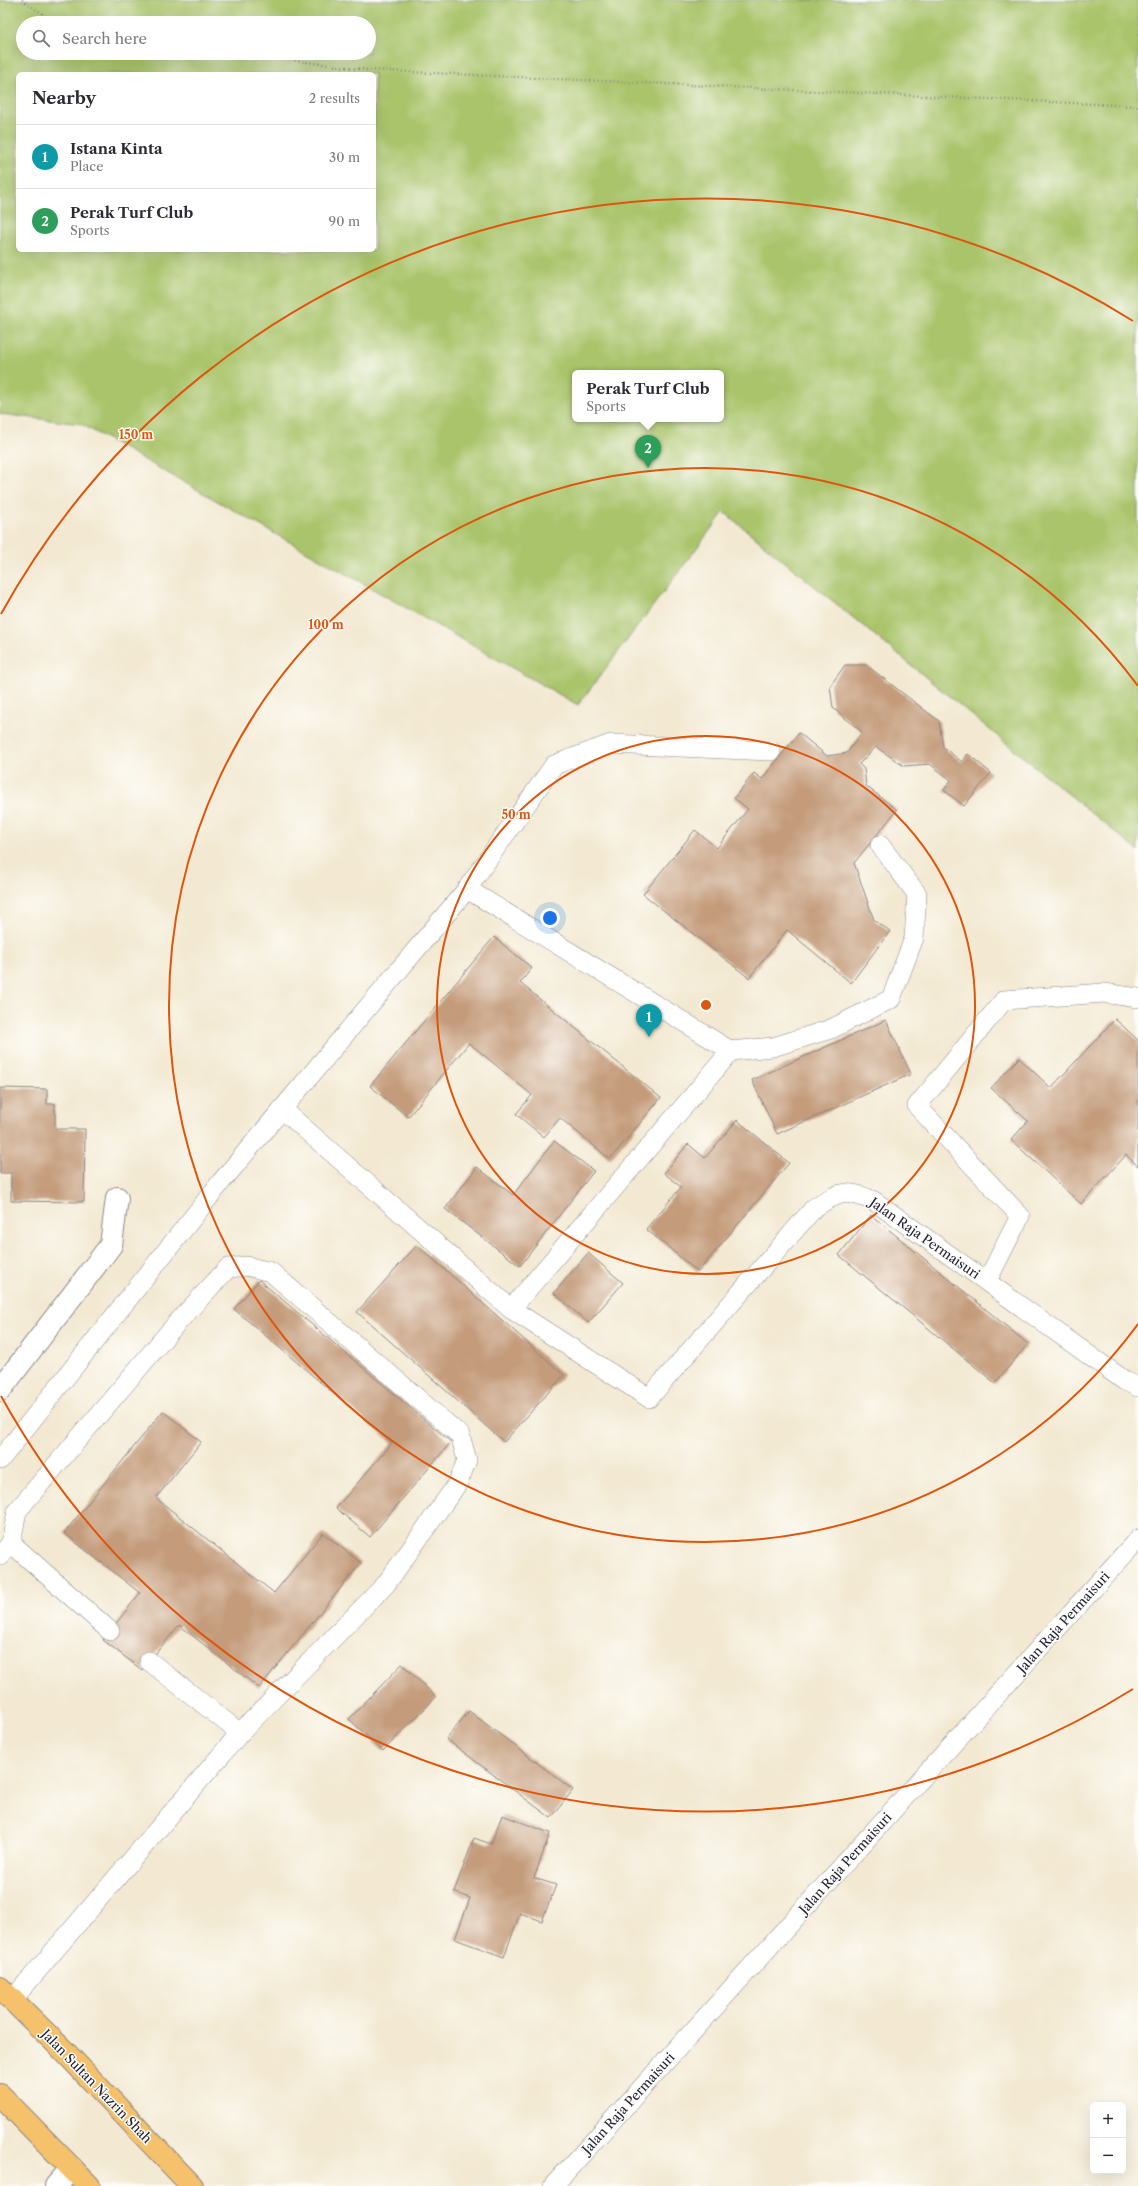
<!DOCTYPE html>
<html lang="en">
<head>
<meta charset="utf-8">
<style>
	body { margin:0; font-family:"Libre Caslon Text",serif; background:#f7f7f7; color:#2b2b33 }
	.controls { position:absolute; right:12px; bottom:12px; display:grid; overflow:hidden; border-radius:6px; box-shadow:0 4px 16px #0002 }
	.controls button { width:36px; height:36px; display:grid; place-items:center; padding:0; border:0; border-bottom:1px solid #e1e1e2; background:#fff; color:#2b2b33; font:20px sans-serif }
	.you { position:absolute; left:550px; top:918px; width:14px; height:14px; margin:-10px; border:3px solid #fff; border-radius:50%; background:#1a73e8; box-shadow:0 0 0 6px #1a73e833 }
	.badge { display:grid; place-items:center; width:26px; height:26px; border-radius:50%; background:#0f766e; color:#fff; font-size:13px; font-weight:700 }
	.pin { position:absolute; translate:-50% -33px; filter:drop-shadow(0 1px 2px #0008) }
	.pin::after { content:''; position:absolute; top:21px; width:14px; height:12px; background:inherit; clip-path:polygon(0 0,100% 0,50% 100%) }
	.popup { position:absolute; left:572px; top:370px; width:152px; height:52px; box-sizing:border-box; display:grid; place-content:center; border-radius:6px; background:#fff; filter:drop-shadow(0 1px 3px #0005); font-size:13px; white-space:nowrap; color:#7c7c81 }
	.popup b { font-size:15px; color:#2b2b33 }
	.popup::after { content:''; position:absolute; left:50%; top:100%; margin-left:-8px; border:8px solid transparent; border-top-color:#fff }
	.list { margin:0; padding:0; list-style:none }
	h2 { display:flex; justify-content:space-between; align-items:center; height:52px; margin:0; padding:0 16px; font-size:17px }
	h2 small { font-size:13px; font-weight:400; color:#7c7c81 }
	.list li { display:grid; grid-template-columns:26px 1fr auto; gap:12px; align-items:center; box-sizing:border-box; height:64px; padding:0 16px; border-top:1px solid #e1e1e2 }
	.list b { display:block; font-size:15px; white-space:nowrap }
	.list p { margin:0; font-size:13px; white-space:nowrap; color:#7c7c81 }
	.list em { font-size:13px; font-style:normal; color:#7c7c81 }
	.icon { flex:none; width:22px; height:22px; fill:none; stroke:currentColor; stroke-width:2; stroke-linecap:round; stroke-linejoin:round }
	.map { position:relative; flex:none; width:1138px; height:2186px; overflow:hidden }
	.search { position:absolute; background:#fff; box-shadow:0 4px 16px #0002; left:16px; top:16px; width:360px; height:44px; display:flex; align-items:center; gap:10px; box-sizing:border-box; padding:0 14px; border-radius:22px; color:#7c7c81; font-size:15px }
	.panel { position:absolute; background:#fff; box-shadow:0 4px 16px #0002; left:16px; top:72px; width:360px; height:180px; border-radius:6px }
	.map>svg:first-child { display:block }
</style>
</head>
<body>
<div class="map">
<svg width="1138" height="2186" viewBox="0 0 1138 2186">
	<rect width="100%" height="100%" fill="#fdfcf7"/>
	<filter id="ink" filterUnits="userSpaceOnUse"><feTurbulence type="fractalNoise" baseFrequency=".025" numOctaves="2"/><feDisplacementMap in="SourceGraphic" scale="8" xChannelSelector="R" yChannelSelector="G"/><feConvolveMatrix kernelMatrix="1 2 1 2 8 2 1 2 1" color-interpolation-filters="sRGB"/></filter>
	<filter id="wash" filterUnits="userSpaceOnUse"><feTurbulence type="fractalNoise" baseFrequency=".012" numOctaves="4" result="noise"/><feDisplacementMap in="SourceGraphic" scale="16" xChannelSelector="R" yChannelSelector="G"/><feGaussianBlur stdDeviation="0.9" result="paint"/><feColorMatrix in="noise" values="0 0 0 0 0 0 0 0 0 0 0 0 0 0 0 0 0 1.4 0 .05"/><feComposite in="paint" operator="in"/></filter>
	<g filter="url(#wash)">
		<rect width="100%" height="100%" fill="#f3e9d2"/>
		<!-- green -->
		<path fill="#a9c46b" stroke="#667353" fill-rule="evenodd" d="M0,0H1138V851L724,512L578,705L81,424L0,414ZM23,23H369V53H23ZM18,74H374V250H18ZM575,373H721V419H575Z"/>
		<g id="blocks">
			<!-- building -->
			<g fill="#c49c7b">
				<polygon points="845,665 866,665 939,721 943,747 962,762 968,754 991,773 964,806 944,790 951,780 930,764 904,766 876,747 859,764 864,769 866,786 897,810 854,863 874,920 890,931 851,983 787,930 749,978 643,894 695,830 717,848 748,809 734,798 754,773 762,779 799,733 827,756 847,753 862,732 833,708 830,686"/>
				<polygon points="494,937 532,968 520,983 661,1098 610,1159 560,1118 544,1137 516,1114 532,1095 469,1043 408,1117 370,1086"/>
				<polygon points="1115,1019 1138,1040 1138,1166 1126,1155 1081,1204 1011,1140 1028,1121 991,1088 1019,1058 1051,1088"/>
				<polygon points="886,1020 911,1074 777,1134 752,1080"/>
				<polygon points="0,1088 47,1089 47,1104 55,1104 55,1129 85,1129 84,1202 11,1201 11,1173 0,1173"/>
				<polygon points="737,1120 789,1163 698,1272 646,1229 681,1187 664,1173 688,1144 705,1158"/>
				<polygon points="554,1141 594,1171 520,1266 445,1209 477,1167 513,1195"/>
				<polygon points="871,1215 1028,1344 995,1383 839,1255"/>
				<polygon points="417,1245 564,1375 504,1442 357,1312"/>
				<polygon points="588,1253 623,1283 588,1323 554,1293"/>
				<polygon points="259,1280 451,1442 370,1537 336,1508 392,1443 234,1309"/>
				<polygon points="163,1411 201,1442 156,1498 274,1593 323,1533 361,1563 259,1688 179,1625 142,1670 103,1640 140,1593 64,1533"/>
				<polygon points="402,1664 436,1697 383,1751 349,1719"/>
				<polygon points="469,1711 573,1790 551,1818 446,1739"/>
				<polygon points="502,1815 550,1833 534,1878 556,1885 542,1921 520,1913 504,1957 455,1939 470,1898 454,1892 474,1838 491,1844"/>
			</g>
		</g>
	</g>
	<g filter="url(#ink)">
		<use href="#blocks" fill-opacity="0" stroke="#8a8686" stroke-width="1"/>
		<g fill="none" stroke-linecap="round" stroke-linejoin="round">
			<!-- service casing -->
			<g stroke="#8a8686" stroke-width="20">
				<g id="service">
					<polyline points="467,889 731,1051"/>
					<path d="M282,1109L511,1309L649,1398L814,1208C840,1191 846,1189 874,1201L1125,1381L1138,1387"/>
					<polyline points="987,1281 1020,1216 917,1106 1004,1000 1104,993 1138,998"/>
					<polyline points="511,1309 731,1051 773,1047 831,1029 891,999 914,938 917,894 880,845"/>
					<polyline points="0,1460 221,1182 467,889 554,765 611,744 771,751"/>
					<polyline points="11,1543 17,1511 176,1324 228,1268 246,1266 271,1272 460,1435 467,1460 458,1483 386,1584 240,1733 13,1999"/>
					<polyline points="0,1556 11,1543 110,1631"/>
					<polyline points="149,1661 240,1733"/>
					<polyline points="553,2186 1138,1539"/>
				</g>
			</g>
			<!-- minor casing -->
			<g stroke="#8a8686" stroke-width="24">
				<g id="minor">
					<polyline points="0,1390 111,1245 117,1198"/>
					<polyline points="56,2186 72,2168"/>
				</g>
			</g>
			<!-- trunk casing -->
			<g stroke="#8a8686" stroke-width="24">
				<g id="trunk">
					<polyline points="0,1988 64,2051 192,2186"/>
					<polyline points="0,2095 89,2186"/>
				</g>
			</g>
			<!-- path -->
			<g stroke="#8a8686" stroke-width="2.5" stroke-dasharray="1 3" stroke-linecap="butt">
				<polyline points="22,0 56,23"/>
				<polyline points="239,53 367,70 1138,106"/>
			</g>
			<!-- service -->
			<use href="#service" stroke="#fff" stroke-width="19"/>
			<!-- minor -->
			<use href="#minor" stroke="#fff" stroke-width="22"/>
			<!-- trunk -->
			<use href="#trunk" stroke="#f5c16b" stroke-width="22"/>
		</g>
	</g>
	<!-- distance rings -->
	<g fill="none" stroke="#de560e" stroke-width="2">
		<circle cx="706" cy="1005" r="269"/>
		<path d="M1138 1324A537 537 0 1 1 1138 686"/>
		<path d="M1133 1689A806 806 0 0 1 1 1396M1 614A806 806 0 0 1 1133 321"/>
	</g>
	<g text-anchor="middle" stroke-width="3" stroke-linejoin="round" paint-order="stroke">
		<!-- street labels -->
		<g font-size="13" fill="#22223b" stroke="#fdfcf7">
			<text transform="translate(925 1238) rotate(35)" y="5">Jalan Raja Permaisuri</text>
			<text transform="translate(1063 1622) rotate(-48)" y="5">Jalan Raja Permaisuri</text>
			<text transform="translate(845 1863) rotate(-48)" y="5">Jalan Raja Permaisuri</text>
			<text transform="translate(97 2086) rotate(46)" y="5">Jalan Sultan Nazrin Shah</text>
			<text transform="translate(628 2103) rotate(-48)" y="5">Jalan Raja Permaisuri</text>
		</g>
	</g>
	<circle cx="706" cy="1005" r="6" fill="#de560e" stroke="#fdfcf7" stroke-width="2"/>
	<g font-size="12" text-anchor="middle" font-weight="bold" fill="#de560e" stroke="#fdfcf7" stroke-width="3" stroke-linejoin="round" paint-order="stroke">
		<text x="136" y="439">150 m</text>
		<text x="326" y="629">100 m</text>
		<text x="516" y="819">50 m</text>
	</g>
</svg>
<div class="controls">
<button>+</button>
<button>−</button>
</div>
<div class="you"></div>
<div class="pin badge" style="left:649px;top:1037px;background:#0f9aa8">1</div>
<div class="pin badge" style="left:648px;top:468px;background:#2e9e5b">2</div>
<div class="popup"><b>Perak Turf Club</b>Sports</div>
<div class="search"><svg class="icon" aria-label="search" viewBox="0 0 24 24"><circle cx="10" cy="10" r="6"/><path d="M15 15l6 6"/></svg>Search here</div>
<section class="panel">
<h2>Nearby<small>2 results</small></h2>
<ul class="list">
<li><span class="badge" style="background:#0f9aa8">1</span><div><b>Istana Kinta</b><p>Place</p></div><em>30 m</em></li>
<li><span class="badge" style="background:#2e9e5b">2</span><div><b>Perak Turf Club</b><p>Sports</p></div><em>90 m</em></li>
</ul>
</section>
</div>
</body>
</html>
